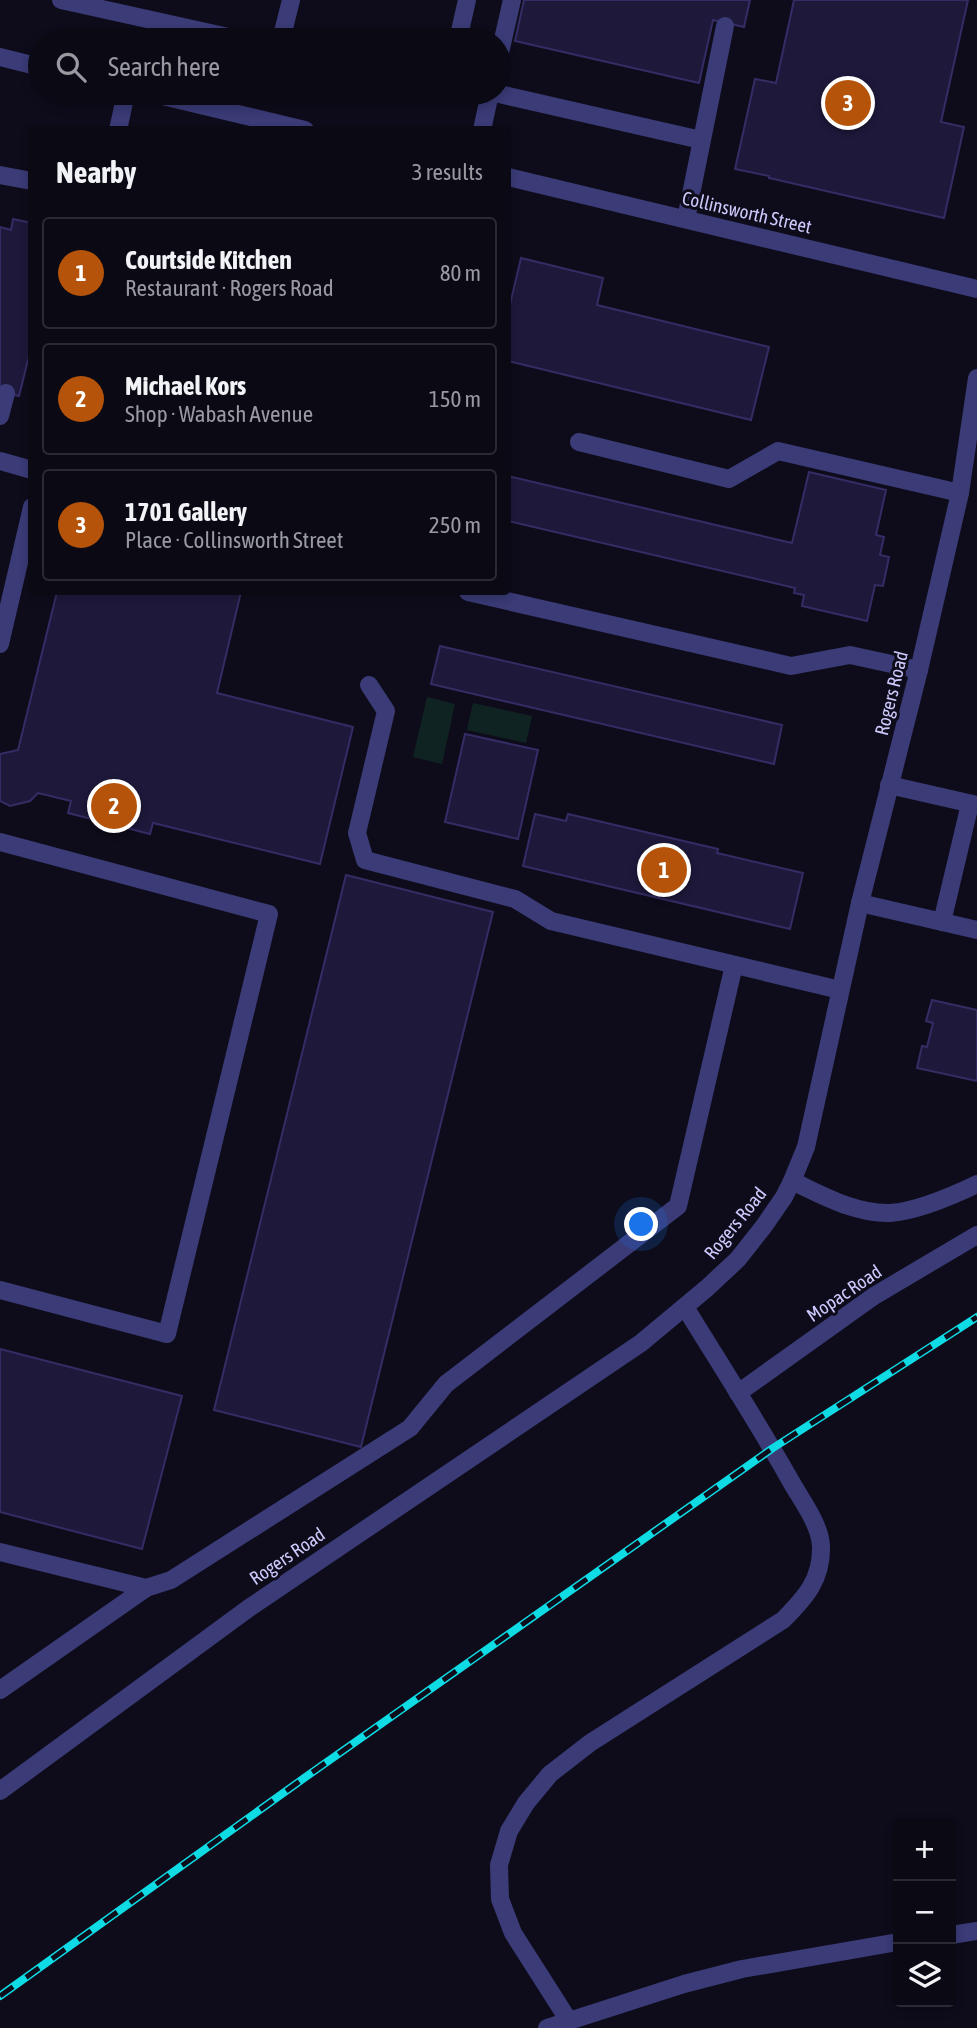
<!DOCTYPE html>
<html lang="en">
<head>
<meta charset="utf-8">
<style>
	body { margin:0; font-family:"Asap Condensed",sans-serif; background:#13121d; color:#f1f3f6 }
	.controls { position:absolute; right:21px; bottom:21px; display:grid; overflow:hidden; border-radius:7px; box-shadow:0 4px 10px #0003 }
	.controls button { width:63px; height:63px; display:grid; place-items:center; padding:0; border:0; border-bottom:2px solid #2a2a34; background:#0a0914; color:#f1f3f6; font:35px sans-serif }
	.you { position:absolute; left:642px; top:1225px; width:24px; height:24px; margin:-18px; border:5px solid #fff; border-radius:50%; background:#1a73e8; box-shadow:0 0 0 10px #1a73e833 }
	.badge { display:grid; place-items:center; width:46px; height:46px; border-radius:50%; background:#b45309; color:#fff; font-size:23px; font-weight:700 }
	.pin { position:absolute; translate:-50% -50%; border:4px solid #fff; box-shadow:0 2px 7px #0006 }
	.list { margin:0; padding:0; list-style:none }
	h2 { display:flex; justify-content:space-between; align-items:center; height:91px; margin:0; padding:0 28px; font-size:30px }
	h2 small { font-size:23px; font-weight:400; color:#999aa0 }
	.list li { display:grid; grid-template-columns:46px 1fr auto; gap:21px; align-items:center; box-sizing:border-box; height:112px; margin:0 14px 14px; padding:0 14px; border:2px solid #2a2a34; border-radius:7px }
	.list b { display:block; font-size:26px; white-space:nowrap }
	.list p { margin:0; font-size:23px; white-space:nowrap; color:#999aa0 }
	.list em { font-size:23px; font-style:normal; color:#999aa0 }
	.icon { flex:none; width:38px; height:38px; fill:none; stroke:currentColor; stroke-width:2; stroke-linecap:round; stroke-linejoin:round }
	.map { position:relative; flex:none; width:977px; height:2028px; overflow:hidden }
	.search { position:absolute; background:#0a0914; box-shadow:0 4px 10px #0003; left:28px; top:28px; width:483px; height:77px; display:flex; align-items:center; gap:18px; box-sizing:border-box; padding:0 24px; border-radius:38px; color:#999aa0; font-size:26px }
	.panel { position:absolute; background:#0a0914; box-shadow:0 4px 10px #0003; left:28px; top:126px; width:483px; height:469px; border-radius:7px }
	.map>svg:first-child { display:block }
</style>
</head>
<body>
<div class="map">
<svg width="977" height="2028" viewBox="0 0 977 2028">
	<rect width="100%" height="100%" fill="#0e0c1b"/>
	<!-- green -->
	<g fill="#0f2422">
		<polygon points="427,697 455,704 442,764 413,757"/>
		<polygon points="473,703 532,716 526,743 467,730"/>
	</g>
	<!-- building -->
	<g fill="#1e193b" stroke="#342d65" stroke-width="2">
		<polygon points="524,0 750,0 744,27 713,20 699,83 515,41"/>
		<polygon points="794,0 968,0 941,122 964,127 944,218 769,178 769,176 735,169 755,79 776,83"/>
		<polygon points="13,219 32,223 32,344 19,396 0,392 0,227 11,230"/>
		<polygon points="521,258 603,278 597,305 769,347 751,420 508,361 508,313"/>
		<polygon points="809,472 886,490 876,535 884,537 880,555 889,557 883,586 875,585 867,621 802,606 804,595 794,593 795,588 508,521 508,476 792,543"/>
		<polygon points="57,592 241,592 217,693 353,727 320,864 153,823 150,834 68,813 71,801 38,793 30,801 10,806 0,801 0,754 18,750"/>
		<polygon points="440,646 782,725 774,764 431,684"/>
		<polygon points="465,734 538,750 518,839 445,822"/>
		<polygon points="535,814 566,821 568,814 718,849 717,853 803,873 790,929 523,866"/>
		<polygon points="346,875 493,912 361,1447 214,1410"/>
		<polygon points="932,1000 977,1010 977,1081 917,1068 922,1046 927,1047 933,1023 926,1021"/>
		<polygon points="0,1349 182,1396 142,1549 0,1512"/>
	</g>
	<g fill="none" stroke-linecap="round" stroke-linejoin="round">
		<!-- service -->
		<g stroke="#3a3b77" stroke-width="18">
			<polyline points="61,0 242,40"/>
			<polyline points="281,40 291,0"/>
			<polyline points="458,40 467,0"/>
			<polyline points="499,57 512,0"/>
			<polyline points="495,93 701,140"/>
			<polyline points="482,130 490,93"/>
			<polyline points="0,175 32,181"/>
			<polyline points="686,219 725,26"/>
			<polyline points="0,416 6,393"/>
			<polyline points="579,442 729,479 778,451 960,493"/>
			<polyline points="0,461 32,470"/>
			<polyline points="468,592 791,666 850,655 919,670"/>
			<polyline points="369,685 386,711 357,833 365,860 515,899 551,921 840,990"/>
			<polyline points="889,785 977,805"/>
			<polyline points="0,842 269,914 167,1334 0,1290"/>
			<polyline points="860,903 977,930"/>
			<polyline points="942,922 970,804"/>
			<path d="M792,1181C822,1195 855,1214 890,1213C917,1211 952,1196 977,1184"/>
			<polyline points="738,1393 874,1296 977,1235"/>
			<polyline points="0,1552 146,1588"/>
			<polyline points="0,1690 146,1588 171,1580 410,1428 446,1384 678,1206 734,965"/>
			<polyline points="951,1935 977,1931"/>
			<path d="M569,2021L513,1933L500,1899L499,1865L509,1831L526,1803L550,1774L590,1743L783,1620C806,1597 822,1579 821,1546C820,1523 799,1497 789,1478C756,1420 720,1364 685,1307"/>
			<polyline points="547,2028 684,1984 742,1969 898,1942"/>
		</g>
		<!-- minor -->
		<g stroke="#3a3b77" stroke-width="18">
			<polyline points="0,57 40,67"/>
			<polyline points="150,93 305,130"/>
			<polyline points="118,130 126,93"/>
			<polyline points="508,177 977,289"/>
			<polyline points="0,644 32,507"/>
			<polyline points="0,1791 249,1608 641,1343 707,1288 738,1259 764,1226 784,1197 792,1181 806,1147 860,903 919,670 960,493 977,378"/>
		</g>
		<!-- rail casing -->
		<g stroke="#0edbe3" stroke-width="8">
			<polyline id="rail" points="0,1996 307,1776 773,1448 977,1317"/>
		</g>
		<!-- rail -->
		<use href="#rail" stroke="#0e0c1b" stroke-width="5" stroke-dasharray="16" stroke-linecap="butt"/>
	</g>
	<g text-anchor="middle" stroke-width="6" stroke-linejoin="round" paint-order="stroke">
		<!-- street labels -->
		<g font-size="19" fill="#ccc9fc" stroke="#0e0c1b">
			<text transform="translate(747 212) rotate(13)" y="7">Collinsworth Street</text>
			<text transform="translate(891 693) rotate(-76)" y="7">Rogers Road</text>
			<text transform="translate(735 1223) rotate(-51)" y="7">Rogers Road</text>
			<text transform="translate(844 1293) rotate(-34)" y="7">Mopac Road</text>
			<text transform="translate(287 1556) rotate(-34)" y="7">Rogers Road</text>
		</g>
	</g>
</svg>
<div class="controls">
<button>+</button>
<button>−</button>
<button><svg class="icon" aria-label="layers" viewBox="0 0 24 24"><path d="M12 4l9 5-9 5-9-5zM3 14l9 5 9-5"/></svg></button>
</div>
<div class="you"></div>
<div class="pin badge" style="left:664px;top:870px">1</div>
<div class="pin badge" style="left:114px;top:806px">2</div>
<div class="pin badge" style="left:848px;top:103px">3</div>
<div class="search"><svg class="icon" aria-label="search" viewBox="0 0 24 24"><circle cx="10" cy="10" r="6"/><path d="M15 15l6 6"/></svg>Search here</div>
<section class="panel">
<h2>Nearby<small>3 results</small></h2>
<ul class="list">
<li><span class="badge">1</span><div><b>Courtside Kitchen</b><p>Restaurant · Rogers Road</p></div><em>80 m</em></li>
<li><span class="badge">2</span><div><b>Michael Kors</b><p>Shop · Wabash Avenue</p></div><em>150 m</em></li>
<li><span class="badge">3</span><div><b>1701 Gallery</b><p>Place · Collinsworth Street</p></div><em>250 m</em></li>
</ul>
</section>
</div>
</body>
</html>
